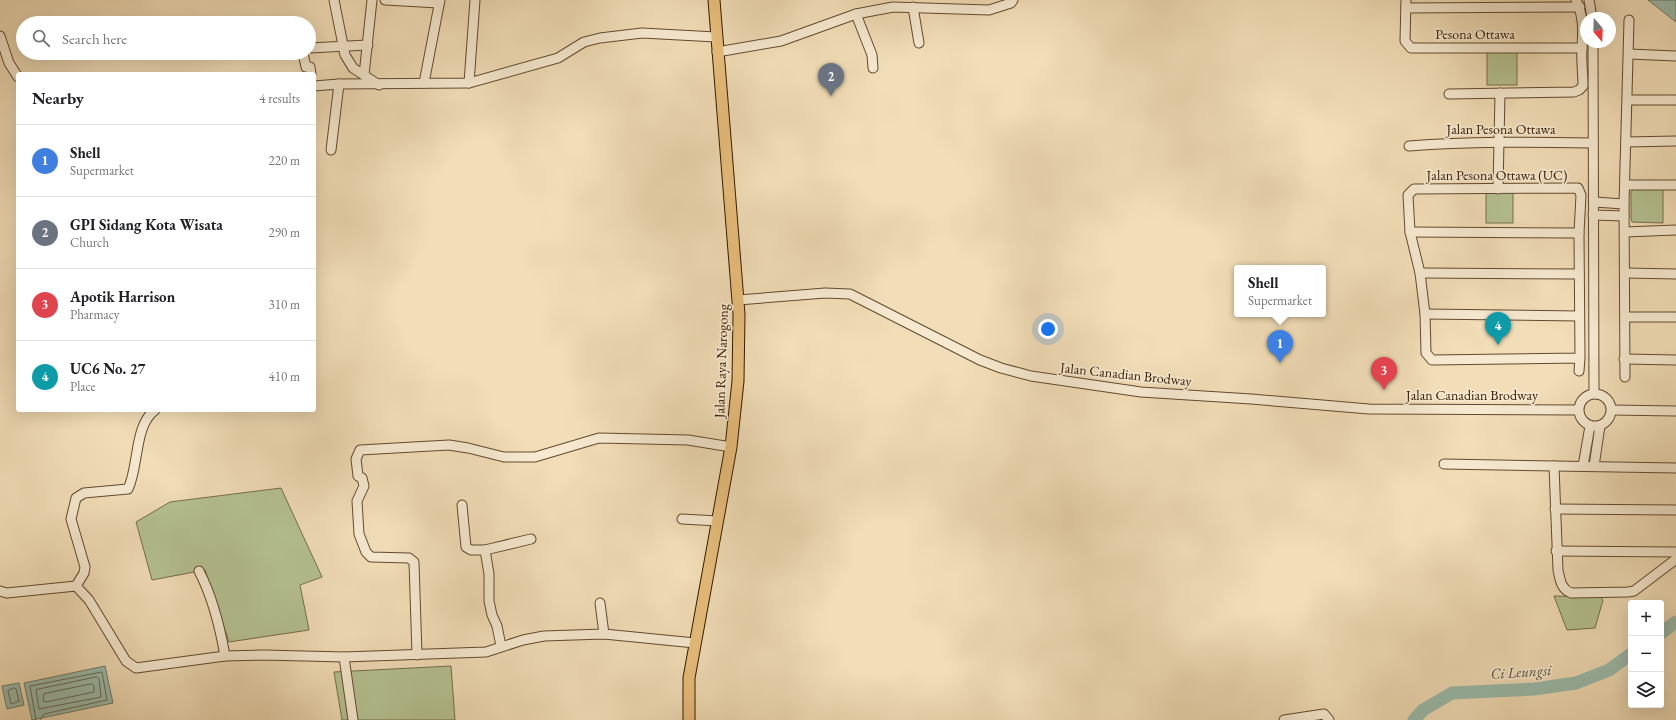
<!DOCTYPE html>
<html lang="en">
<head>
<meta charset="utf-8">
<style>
	body { margin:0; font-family:"EB Garamond",serif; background:#f6f6f6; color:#202124 }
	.controls { position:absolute; right:12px; bottom:12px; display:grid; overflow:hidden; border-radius:4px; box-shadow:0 4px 16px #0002 }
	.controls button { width:36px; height:36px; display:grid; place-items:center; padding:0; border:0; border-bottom:1px solid #e0e0e0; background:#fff; color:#202124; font:20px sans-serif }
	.compass { position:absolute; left:1580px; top:12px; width:36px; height:36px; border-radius:50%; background:#fff; box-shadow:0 4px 16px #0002; rotate:161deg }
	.you { position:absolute; left:1048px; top:329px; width:14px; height:14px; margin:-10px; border:3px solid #fff; border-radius:50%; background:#1a73e8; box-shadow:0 0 0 6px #1a73e833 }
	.badge { display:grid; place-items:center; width:26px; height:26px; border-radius:50%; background:#8f2418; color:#fff; font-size:13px; font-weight:700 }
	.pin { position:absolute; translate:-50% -33px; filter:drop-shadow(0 1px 2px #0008) }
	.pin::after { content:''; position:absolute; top:21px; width:14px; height:12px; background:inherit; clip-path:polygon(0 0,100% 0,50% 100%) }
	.popup { position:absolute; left:1234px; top:265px; width:92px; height:52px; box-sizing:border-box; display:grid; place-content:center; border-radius:4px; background:#fff; filter:drop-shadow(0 1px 3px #0005); font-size:13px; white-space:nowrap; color:#757577 }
	.popup b { font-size:15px; color:#202124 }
	.popup::after { content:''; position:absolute; left:50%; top:100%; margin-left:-8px; border:8px solid transparent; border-top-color:#fff }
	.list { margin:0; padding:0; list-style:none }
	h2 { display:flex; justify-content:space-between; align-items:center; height:52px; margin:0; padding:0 16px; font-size:17px }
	h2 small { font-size:13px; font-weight:400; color:#757577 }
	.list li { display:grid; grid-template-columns:26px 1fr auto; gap:12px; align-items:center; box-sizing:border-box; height:72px; padding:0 16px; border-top:1px solid #e0e0e0 }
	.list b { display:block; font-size:15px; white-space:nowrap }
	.list p { margin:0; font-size:13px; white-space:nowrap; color:#757577 }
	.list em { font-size:13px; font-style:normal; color:#757577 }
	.icon { flex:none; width:22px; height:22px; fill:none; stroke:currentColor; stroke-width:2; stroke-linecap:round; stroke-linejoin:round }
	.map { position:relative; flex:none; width:1676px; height:720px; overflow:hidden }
	.search { position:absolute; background:#fff; box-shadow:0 4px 16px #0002; left:16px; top:16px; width:300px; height:44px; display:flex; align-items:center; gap:10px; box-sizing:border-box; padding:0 14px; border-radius:22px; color:#757577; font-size:15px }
	.panel { position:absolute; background:#fff; box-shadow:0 4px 16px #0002; left:16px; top:72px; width:300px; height:340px; border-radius:4px }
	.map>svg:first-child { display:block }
</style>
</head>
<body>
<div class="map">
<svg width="1676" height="720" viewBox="0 0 1676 720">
	<rect width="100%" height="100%" fill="#f1ddb7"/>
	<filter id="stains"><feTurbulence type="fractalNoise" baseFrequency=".005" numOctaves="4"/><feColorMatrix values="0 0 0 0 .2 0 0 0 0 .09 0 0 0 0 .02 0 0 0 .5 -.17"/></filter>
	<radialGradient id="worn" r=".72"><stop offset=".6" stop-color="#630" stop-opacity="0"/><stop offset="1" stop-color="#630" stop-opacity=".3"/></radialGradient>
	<!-- green -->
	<g fill="#b5c292" stroke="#746e49">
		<rect x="1487" y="50" width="30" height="35"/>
		<rect x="1486" y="188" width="27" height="35"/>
		<polygon points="1635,188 1663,188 1663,223 1632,222 1631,219 1631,192"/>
		<polygon points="281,488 322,577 300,585 309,630 229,642 205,570 152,580 136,522 170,502"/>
		<polygon points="1554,596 1600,597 1603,600 1595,628 1567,630"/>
		<polygon points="451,666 455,720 342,720 334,672"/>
	</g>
	<!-- water -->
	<g fill="#9bbcac" stroke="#717b67">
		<polygon points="1648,0 1676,0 1676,22"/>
		<polygon points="105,666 113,703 32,720 24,683"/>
		<polygon points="19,683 24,705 7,709 2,686"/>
	</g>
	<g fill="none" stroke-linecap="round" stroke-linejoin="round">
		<!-- shore -->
		<g stroke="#666a56" stroke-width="1">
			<polygon points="97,677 99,679 101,697 39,709 36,690"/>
			<polygon points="92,684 94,686 94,692 46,702 43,701 44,694"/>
			<polygon points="14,688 16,689 19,701 11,704 8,691"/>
			<polyline points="36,720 30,686 102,672 107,700 44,714 40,720"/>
		</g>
		<!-- river -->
		<g stroke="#9bbcac" stroke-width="13">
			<polyline points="1661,633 1676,622"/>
			<polyline points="1414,720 1423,710 1452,693 1534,689 1576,683 1609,670 1631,654"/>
		</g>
		<!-- minor casing -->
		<g stroke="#624a2e" stroke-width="11">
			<g id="minor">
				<polyline points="334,0 345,55 353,68 379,85"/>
				<polyline points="385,0 439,3"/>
				<polyline points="1406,0 1405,41 1411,48 1582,48"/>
				<polyline points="1589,0 1592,18"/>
				<polyline points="913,7 919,43"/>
				<polyline points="1406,8 1580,7"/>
				<polyline points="856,14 872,55 873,68"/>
				<polyline points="0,36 9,63 18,77"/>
				<polyline points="1593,42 1594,393"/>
				<polyline points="309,48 368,45"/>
				<polyline points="717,52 781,41 856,14 893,7 989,10 1011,3 1013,0"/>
				<polyline points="303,53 306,67 310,67 311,74"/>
				<polyline points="1629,54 1676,56"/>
				<polyline points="364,75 372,0"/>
				<polyline points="424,83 440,0"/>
				<polyline points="469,83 475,0"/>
				<polyline points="314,86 339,84 469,83 558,58 584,42 600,38 642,33 716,37"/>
				<path d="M1449,94L1574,92L1579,90L1583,86C1583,73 1581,61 1582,48C1583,31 1584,17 1576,0"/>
				<polyline points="1628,100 1676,100"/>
				<polyline points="1626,142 1676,141"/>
				<path d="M1409,146C1470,141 1531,142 1593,143"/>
				<polyline points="331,150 339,84"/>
				<polyline points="1626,185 1676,185"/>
				<polyline points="1498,189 1500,93"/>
				<polyline points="1594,202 1624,204"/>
				<polyline points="1593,215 1624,216"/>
				<polyline points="1410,232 1579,233"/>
				<polyline points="1625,232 1676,230"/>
				<polyline points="1420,273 1579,274"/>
				<polyline points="1626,273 1676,274"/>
				<polyline points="738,300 825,293 850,294 980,360 1001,368 1031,376 1141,392 1251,399 1369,409 1578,410"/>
				<polyline points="1425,314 1579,316"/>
				<polyline points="1625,317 1676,317"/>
				<polyline points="1624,359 1676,360"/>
				<polyline points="1579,371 1580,358 1579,233 1581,195 1578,188 1414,189 1408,195 1410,232 1420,273 1425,314 1426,353 1432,360 1580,358"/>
				<polyline points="1625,377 1624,204 1629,20"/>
				<circle cx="1595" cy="410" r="16"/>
				<polyline points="1612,410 1676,411"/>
				<polyline points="1444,464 1676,468"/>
				<path d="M1554,466L1558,570C1560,580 1561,589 1571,593L1628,592L1634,591L1676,559"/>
				<polyline points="1583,466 1590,426"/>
				<polyline points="1594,466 1600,426"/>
				<polyline points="462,505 466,547 471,550 485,550"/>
				<polyline points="1555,509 1676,510"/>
				<polyline points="682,519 718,521"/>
				<polyline points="1556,551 1676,552"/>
				<path d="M199,571C213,598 220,627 225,656"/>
				<path d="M76,586L84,573L85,567L71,519L76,498L84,493L128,489C139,467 134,425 155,410"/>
				<polyline points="0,591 7,593 76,586 89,600 126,661 136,668 225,656 264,655 344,657 486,652 523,640 544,636 604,634 695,643"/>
				<polyline points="600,603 604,634"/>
				<polyline points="501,646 497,626 492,615 489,601 489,574 485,550 531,539"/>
				<polyline points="417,655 414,562 409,558 371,557 366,552 359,534 357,501 364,486 362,478 358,476 356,459 360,450 449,445 468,448 504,457 535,457 599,438 688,440 731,447"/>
				<polyline points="344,657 353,720"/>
				<polyline points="1284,720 1324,714 1329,720"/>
			</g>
		</g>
		<!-- major casing -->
		<g stroke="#321900" stroke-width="13">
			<polyline id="major" points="689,720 689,678 731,447 738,381 739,314 714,0"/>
		</g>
		<!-- minor -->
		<use href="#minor" stroke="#f6e9d0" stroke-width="9"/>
		<!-- major -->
		<use href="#major" stroke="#e8be7c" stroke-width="11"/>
	</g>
	<g text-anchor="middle" stroke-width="3.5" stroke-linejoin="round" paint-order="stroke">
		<!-- street labels -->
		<g font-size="14" fill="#321900" stroke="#f6e9d0">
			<text x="1475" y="39">Pesona Ottawa</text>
			<text x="1501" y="134">Jalan Pesona Ottawa</text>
			<text x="1497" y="180">Jalan Pesona Ottawa (UC)</text>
			<text transform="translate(721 361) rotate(-88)" y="5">Jalan Raya Narogong</text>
			<text transform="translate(1126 374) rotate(6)" y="5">Jalan Canadian Brodway</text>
			<text x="1472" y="400">Jalan Canadian Brodway</text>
		</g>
		<!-- water labels -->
		<g font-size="15" font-style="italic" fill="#57523c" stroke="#f6e9d0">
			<text transform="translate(1521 672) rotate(-4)" y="5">Ci Leungsi</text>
		</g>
	</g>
	<rect width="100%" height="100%" filter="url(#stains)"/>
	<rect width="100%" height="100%" fill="url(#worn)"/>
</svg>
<div class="controls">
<button>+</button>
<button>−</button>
<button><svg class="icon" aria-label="layers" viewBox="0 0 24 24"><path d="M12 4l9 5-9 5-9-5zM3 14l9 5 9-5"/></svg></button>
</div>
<svg class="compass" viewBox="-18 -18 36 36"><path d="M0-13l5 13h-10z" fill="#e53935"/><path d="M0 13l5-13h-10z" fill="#757577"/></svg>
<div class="you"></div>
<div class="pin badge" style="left:1280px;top:363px;background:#3f7fe0">1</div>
<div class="popup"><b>Shell</b>Supermarket</div>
<div class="pin badge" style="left:831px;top:96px;background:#6b7280">2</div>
<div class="pin badge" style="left:1384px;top:390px;background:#e0444e">3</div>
<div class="pin badge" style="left:1498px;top:345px;background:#0f9aa8">4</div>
<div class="search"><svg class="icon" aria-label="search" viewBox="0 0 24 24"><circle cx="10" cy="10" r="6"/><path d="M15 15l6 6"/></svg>Search here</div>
<section class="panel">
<h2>Nearby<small>4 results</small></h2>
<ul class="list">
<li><span class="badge" style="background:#3f7fe0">1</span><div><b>Shell</b><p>Supermarket</p></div><em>220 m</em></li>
<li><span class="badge" style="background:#6b7280">2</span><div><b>GPI Sidang Kota Wisata</b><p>Church</p></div><em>290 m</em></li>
<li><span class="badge" style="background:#e0444e">3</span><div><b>Apotik Harrison</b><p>Pharmacy</p></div><em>310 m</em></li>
<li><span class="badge" style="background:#0f9aa8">4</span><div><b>UC6 No. 27</b><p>Place</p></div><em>410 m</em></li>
</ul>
</section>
</div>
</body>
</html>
